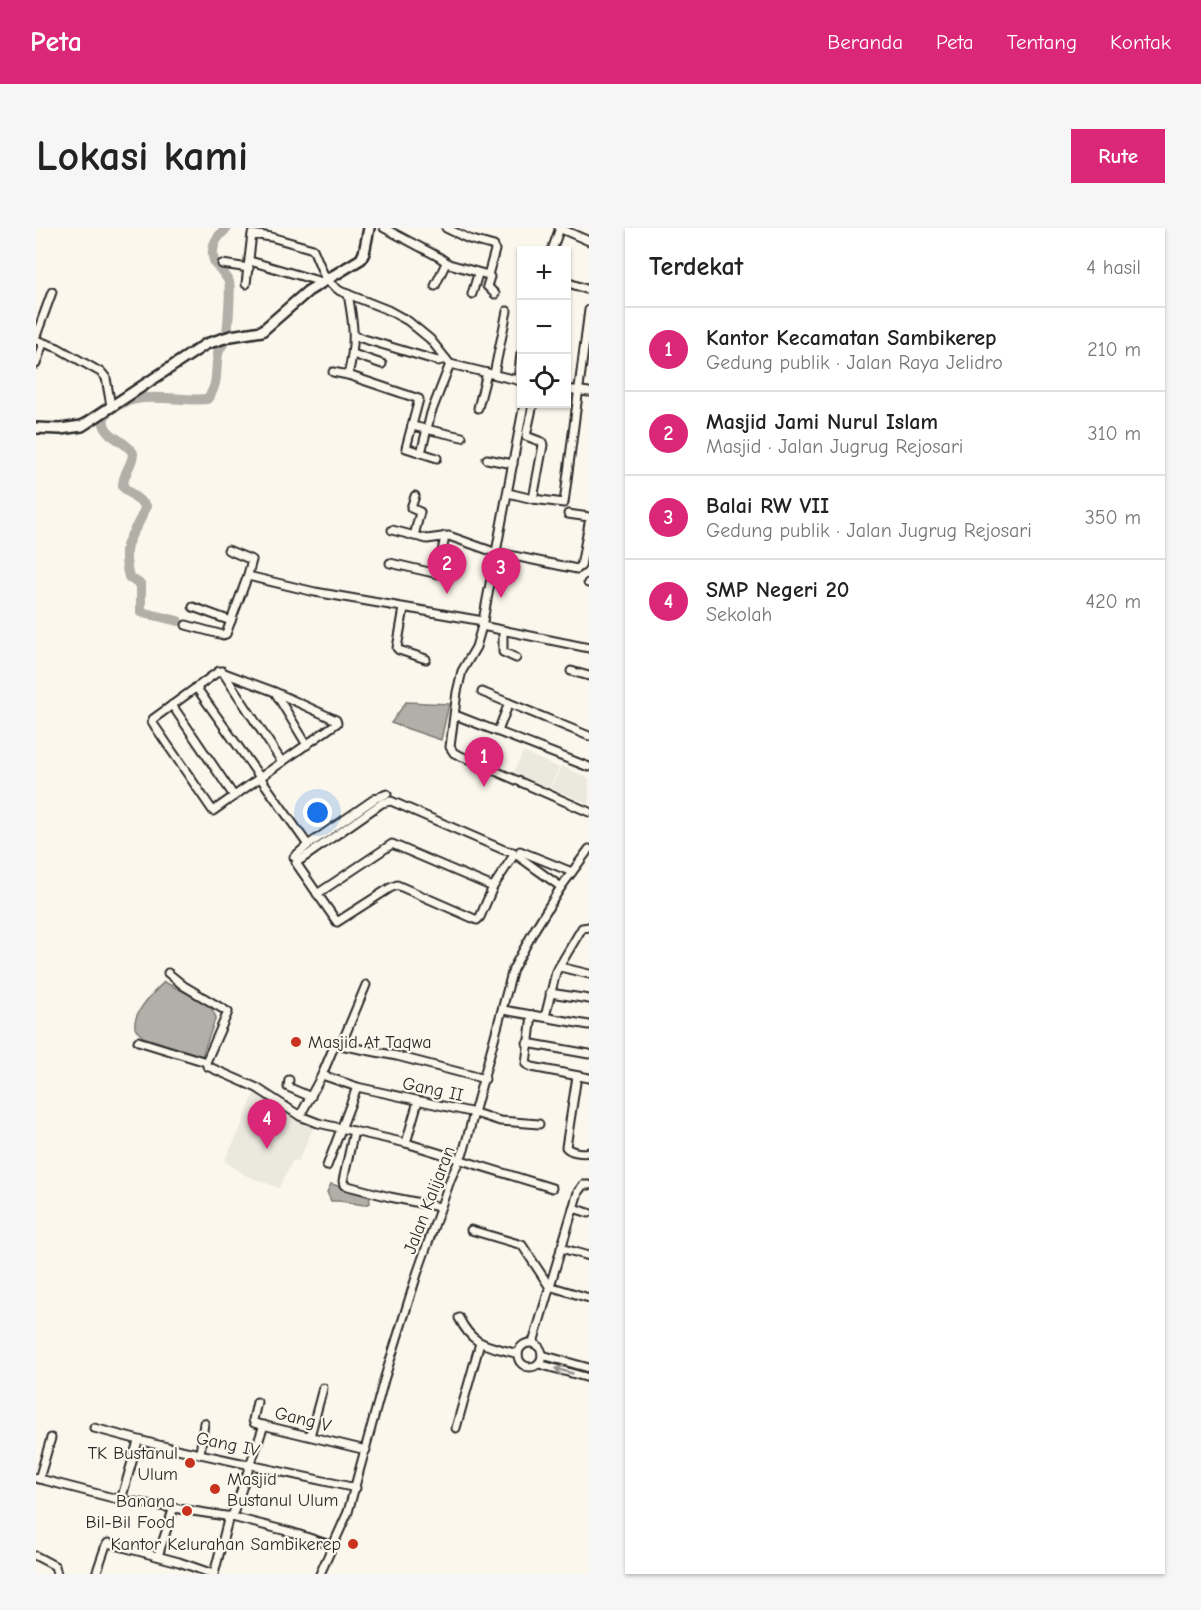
<!DOCTYPE html>
<html lang="id">
<head>
<meta charset="utf-8">
<style>
	body { margin:0; font-family:"Comic Neue",sans-serif; background:#f6f6f6; color:#222 }
	.controls { position:absolute; right:18px; top:18px; display:grid; overflow:hidden; border-radius:0px; box-shadow:0 2px 4px #0004 }
	.controls button { width:54px; height:54px; display:grid; place-items:center; padding:0; border:0; border-bottom:2px solid #e0e0e0; background:#fff; color:#222; font:30px sans-serif }
	.you { position:absolute; left:282px; top:585px; width:21px; height:21px; margin:-15px; border:4px solid #fff; border-radius:50%; background:#1a73e8; box-shadow:0 0 0 9px #1a73e833 }
	.badge { display:grid; place-items:center; width:39px; height:39px; border-radius:50%; background:#db2777; color:#fff; font-size:20px; font-weight:700 }
	.pin { position:absolute; translate:-50% -50px; filter:drop-shadow(0 2px 3px #0008) }
	.pin::after { content:''; position:absolute; top:32px; width:21px; height:18px; background:inherit; clip-path:polygon(0 0,100% 0,50% 100%) }
	.list { margin:0; padding:0; list-style:none }
	h2 { display:flex; justify-content:space-between; align-items:center; height:78px; margin:0; padding:0 24px; font-size:26px }
	h2 small { font-size:20px; font-weight:400; color:#767676 }
	.list li { display:grid; grid-template-columns:39px 1fr auto; gap:18px; align-items:center; box-sizing:border-box; height:84px; padding:0 24px; border-top:2px solid #e0e0e0 }
	.list b { display:block; font-size:22px; white-space:nowrap }
	.list p { margin:0; font-size:20px; white-space:nowrap; color:#767676 }
	.list em { font-size:20px; font-style:normal; color:#767676 }
	.icon { flex:none; width:33px; height:33px; fill:none; stroke:currentColor; stroke-width:2; stroke-linecap:round; stroke-linejoin:round }
	.map { position:relative; flex:none; width:553px; height:1346px; overflow:hidden; border-radius:0px }
	header { display:flex; align-items:center; gap:36px; box-sizing:border-box; height:84px; padding:0 30px; background:#db2777; color:#fff }
	header strong { font-size:28px }
	nav { display:flex; gap:33px; margin-inline-start:auto; font-size:21px }
	.intro { display:flex; align-items:center; justify-content:space-between; box-sizing:border-box; height:144px; padding:0 36px }
	h1 { margin:0; font-size:42px }
	.button { padding:15px 27px; border-radius:0px; background:#db2777; color:#fff; font-size:21px; font-weight:700 }
	main { display:flex; gap:36px; padding:0 36px }
	aside { flex:1; background:#fff; border-radius:0px; box-shadow:0 2px 4px #0004 }
	.map>svg:first-child { display:block }
</style>
</head>
<body>
<header>
<strong>Peta</strong>
<nav><a>Beranda</a><a>Peta</a><a>Tentang</a><a>Kontak</a></nav>
</header>
<div class="intro"><h1>Lokasi kami</h1><a class="button">Rute</a></div>
<main>
<div class="map">
<svg width="553" height="1346" viewBox="0 0 553 1346">
	<rect width="100%" height="100%" fill="#fbf7ec"/>
	<filter id="ink" filterUnits="userSpaceOnUse"><feTurbulence type="fractalNoise" baseFrequency=".0167" numOctaves="2"/><feDisplacementMap in="SourceGraphic" scale="12" xChannelSelector="R" yChannelSelector="G"/><feConvolveMatrix kernelMatrix="1 2 1 2 8 2 1 2 1" color-interpolation-filters="sRGB"/></filter>
	<g filter="url(#ink)">
		<!-- built -->
		<g fill="#ebe8de">
			<polygon points="487,524 523,540 514,560 478,544"/>
			<polygon points="525,538 553,550 553,576 515,560"/>
			<polygon points="220,862 279,896 262,934 257,932 243,960 211,948 188,933 200,910"/>
		</g>
		<!-- water -->
		<g fill="#b1afa7" stroke="#7b7a75" stroke-width="1.5">
			<polygon points="370,474 413,476 405,512 355,495"/>
			<path d="M128,754L172,775L180,789L166,828L107,809C106,808 100,802 100,802C93,787 119,763 128,754Z"/>
			<polygon points="295,956 333,966 334,975 328,977 304,973 295,973 291,964"/>
		</g>
		<g fill="none" stroke-linecap="round" stroke-linejoin="round">
			<!-- river -->
			<path stroke="#b1afa7" stroke-width="10" d="M142,393L105,384V357L93,349C83,309 99,310 110,278L87,259C86,246 97,237 97,225C90,213 71,209 68,196C66,189 71,184 76,181C105,161 140,174 171,171C183,158 179,142 182,126C183,120 188,116 190,110C192,103 195,60 193,54C188,41 175,38 177,23C177,13 184,6 191,0"/>
			<!-- minor casing -->
			<g stroke="#2b2b2b" stroke-width="11">
				<g id="minor">
					<polyline points="348,0 403,29 413,36 452,47"/>
					<polyline points="410,0 433,11 458,18 459,22 452,47 454,49 451,58 459,66"/>
					<polyline points="523,0 553,13"/>
					<polyline points="516,22 524,0"/>
					<polyline points="214,33 286,54"/>
					<polyline points="186,36 213,40"/>
					<polyline points="530,54 553,62"/>
					<polyline points="210,56 216,6 235,9 277,21 290,52 304,63 352,82 372,93 394,111 414,136 485,153"/>
					<polyline points="399,58 410,35"/>
					<path d="M312,66C318,99 320,115 312,147"/>
					<polyline points="436,66 442,46"/>
					<polyline points="0,108 16,64"/>
					<polyline points="318,108 402,133 410,131"/>
					<polyline points="0,112 22,120 66,145 70,150 75,178"/>
					<polyline points="317,126 346,136"/>
					<polyline points="0,136 7,115"/>
					<polyline points="297,144 312,147 383,171 370,220 401,230"/>
					<polyline points="458,146 471,83"/>
					<polyline points="482,152 485,126"/>
					<polyline points="530,161 553,164"/>
					<polyline points="488,176 446,398 440,419 426,443 421,464 414,519 418,525 553,584"/>
					<polyline points="497,176 490,208 506,214 507,217 497,271"/>
					<polyline points="442,180 451,145"/>
					<polyline points="376,198 426,209"/>
					<polyline points="385,225 395,185 414,136"/>
					<polyline points="451,231 477,236"/>
					<polyline points="472,265 497,271 528,275 553,82"/>
					<polyline points="532,286 553,289"/>
					<polyline points="356,302 391,311 413,308 458,324 541,341 545,338 553,295"/>
					<polyline points="378,308 384,284 375,280 379,268"/>
					<polyline points="354,335 402,346 409,308"/>
					<polyline points="212,348 279,364 447,393"/>
					<polyline points="552,355 553,355"/>
					<polyline points="157,379 195,393"/>
					<polyline points="368,380 361,420 363,422 390,431"/>
					<polyline points="150,397 187,407 190,406 211,350 216,332 192,322"/>
					<polyline points="446,398 553,420"/>
					<polyline points="467,402 467,424 480,430"/>
					<polygon points="183,443 239,464 300,492 301,495 177,583 116,494 117,491"/>
					<polyline points="186,443 246,534"/>
					<polyline points="535,443 553,448"/>
					<polyline points="160,459 272,617 340,570 351,566"/>
					<polyline points="446,464 553,508"/>
					<polyline points="240,466 271,517"/>
					<polyline points="136,477 198,568"/>
					<polyline points="419,487 553,539"/>
					<polyline points="462,503 473,475"/>
					<polyline points="484,623 536,644"/>
					<polyline points="477,624 468,622 355,573 346,575 260,635 301,694 354,660 361,657 441,692 444,689 457,659 478,627"/>
					<polyline points="482,628 525,659"/>
					<polyline points="258,629 272,617"/>
					<polyline points="281,666 356,616 457,659"/>
					<polyline points="524,739 553,746"/>
					<polyline points="132,745 148,758 192,784 170,834 171,838 221,860 264,888 282,895 370,915 516,960"/>
					<polyline points="514,765 553,771"/>
					<polyline points="467,782 553,797"/>
					<polyline points="496,787 490,836 496,839 553,850"/>
					<polyline points="509,789 520,744 546,700 553,699"/>
					<polyline points="102,813 170,834"/>
					<polyline points="491,815 553,826"/>
					<polyline points="305,817 330,757"/>
					<polyline points="286,847 321,859 439,885 464,893 503,896"/>
					<path d="M541,848L530,919C534,924 547,926 553,924"/>
					<polyline points="253,852 252,859 275,869"/>
					<polyline points="264,888 286,847 299,816 361,828 449,851"/>
					<polyline points="318,903 307,953 308,957 354,969 404,979"/>
					<polyline points="370,915 382,873"/>
					<polyline points="291,938 321,859"/>
					<polyline points="537,980 553,985"/>
					<polyline points="435,1002 486,1017 513,1058 553,1070"/>
					<polyline points="525,1020 553,1028"/>
					<path d="M423,1090C438,1120 453,1117 482,1126"/>
					<circle cx="494" cy="1127" r="12"/>
					<polyline points="497,1115 542,964 547,957 553,957"/>
					<polyline points="506,1127 553,1140"/>
					<polyline points="503,1136 553,1150"/>
					<polyline points="221,1174 217,1192 218,1195 330,1222"/>
					<polyline points="58,1200 118,1216 320,1260"/>
					<polyline points="420,1200 444,1115"/>
					<polyline points="274,1208 287,1160"/>
					<polyline points="164,1226 168,1195"/>
					<polyline points="0,1250 85,1272 196,1289 255,1304 297,1318"/>
					<polyline points="3,1251 15,1210"/>
					<polyline points="85,1272 102,1213"/>
					<polyline points="196,1289 228,1197"/>
					<polyline points="0,1328 19,1338 21,1346"/>
					<polyline points="122,1328 138,1279"/>
					<polyline points="60,1346 70,1317 72,1315 143,1334 177,1346"/>
					<polyline points="178,1346 193,1288"/>
					<polyline points="284,1346 312,1284 348,1152 382,1043 415,950 428,922 477,741 499,701 525,659 553,621"/>
				</g>
			</g>
			<!-- major casing -->
			<g stroke="#2b2b2b" stroke-width="14">
				<polyline id="major" points="0,200 24,201 46,198 170,116 195,108 226,103 272,63 325,31 328,25 333,0"/>
			</g>
			<!-- minor -->
			<use href="#minor" stroke="#fbf7ec" stroke-width="7"/>
			<!-- major -->
			<use href="#major" stroke="#fbf7ec" stroke-width="9"/>
		</g>
		<!-- one-way arrows -->
		<defs><path id="oneway-shaft" d="M-6 0H5M1.5-3L5.5 0L1.5 3" fill="none" stroke-width="1.6" stroke-linecap="round" stroke-linejoin="round" transform="scale(1.5)"/></defs>
		<use stroke="#93918c" href="#oneway-shaft" transform="translate(528 1143) rotate(-164)"/>
	</g>
	<!-- markers -->
	<g fill="#c8321e" stroke="#fbf7ec" stroke-width="2">
		<circle cx="260" cy="814" r="6"/>
		<circle cx="154" cy="1235" r="6"/>
		<circle cx="179" cy="1261" r="6"/>
		<circle cx="151" cy="1283" r="6"/>
		<circle cx="317" cy="1316" r="6"/>
	</g>
	<g text-anchor="middle" stroke-width="4.5" stroke-linejoin="round" paint-order="stroke">
		<!-- poi labels -->
		<g font-size="18" fill="#2b2b2b" stroke="#fbf7ec" text-anchor="end">
			<text x="272" y="820" text-anchor="start">Masjid At Taqwa</text>
			<text x="142" y="1231">TK Bustanul<tspan x="142" dy="21">Ulum</tspan></text>
			<text x="191" y="1257" text-anchor="start">Masjid<tspan x="191" dy="21">Bustanul Ulum</tspan></text>
			<text x="139" y="1279">Banana<tspan x="139" dy="21">Bil-Bil Food</tspan></text>
			<text x="305" y="1322">Kantor Kelurahan Sambikerep</text>
		</g>
		<!-- street labels -->
		<g font-size="18" fill="#2b2b2b" stroke="#fbf7ec">
			<text transform="translate(397 861) rotate(12)" y="6">Gang II</text>
			<text transform="translate(393 972) rotate(-69)" y="6">Jalan Kalijaran</text>
			<text transform="translate(267 1191) rotate(14)" y="6">Gang V</text>
			<text transform="translate(192 1216) rotate(12)" y="6">Gang IV</text>
		</g>
	</g>
</svg>
<div class="controls">
<button>+</button>
<button>−</button>
<button><svg class="icon" aria-label="locate" viewBox="0 0 24 24"><circle cx="12" cy="12" r="6"/><path d="M12 2v4M12 18v4M2 12h4M18 12h4"/></svg></button>
</div>
<div class="you"></div>
<div class="pin badge" style="left:448px;top:559px">1</div>
<div class="pin badge" style="left:411px;top:366px">2</div>
<div class="pin badge" style="left:465px;top:370px">3</div>
<div class="pin badge" style="left:231px;top:921px">4</div>
</div>
<aside>
<h2>Terdekat<small>4 hasil</small></h2>
<ul class="list">
<li><span class="badge">1</span><div><b>Kantor Kecamatan Sambikerep</b><p>Gedung publik · Jalan Raya Jelidro</p></div><em>210 m</em></li>
<li><span class="badge">2</span><div><b>Masjid Jami Nurul Islam</b><p>Masjid · Jalan Jugrug Rejosari</p></div><em>310 m</em></li>
<li><span class="badge">3</span><div><b>Balai RW VII</b><p>Gedung publik · Jalan Jugrug Rejosari</p></div><em>350 m</em></li>
<li><span class="badge">4</span><div><b>SMP Negeri 20</b><p>Sekolah</p></div><em>420 m</em></li>
</ul>
</aside>
</main>
</body>
</html>
